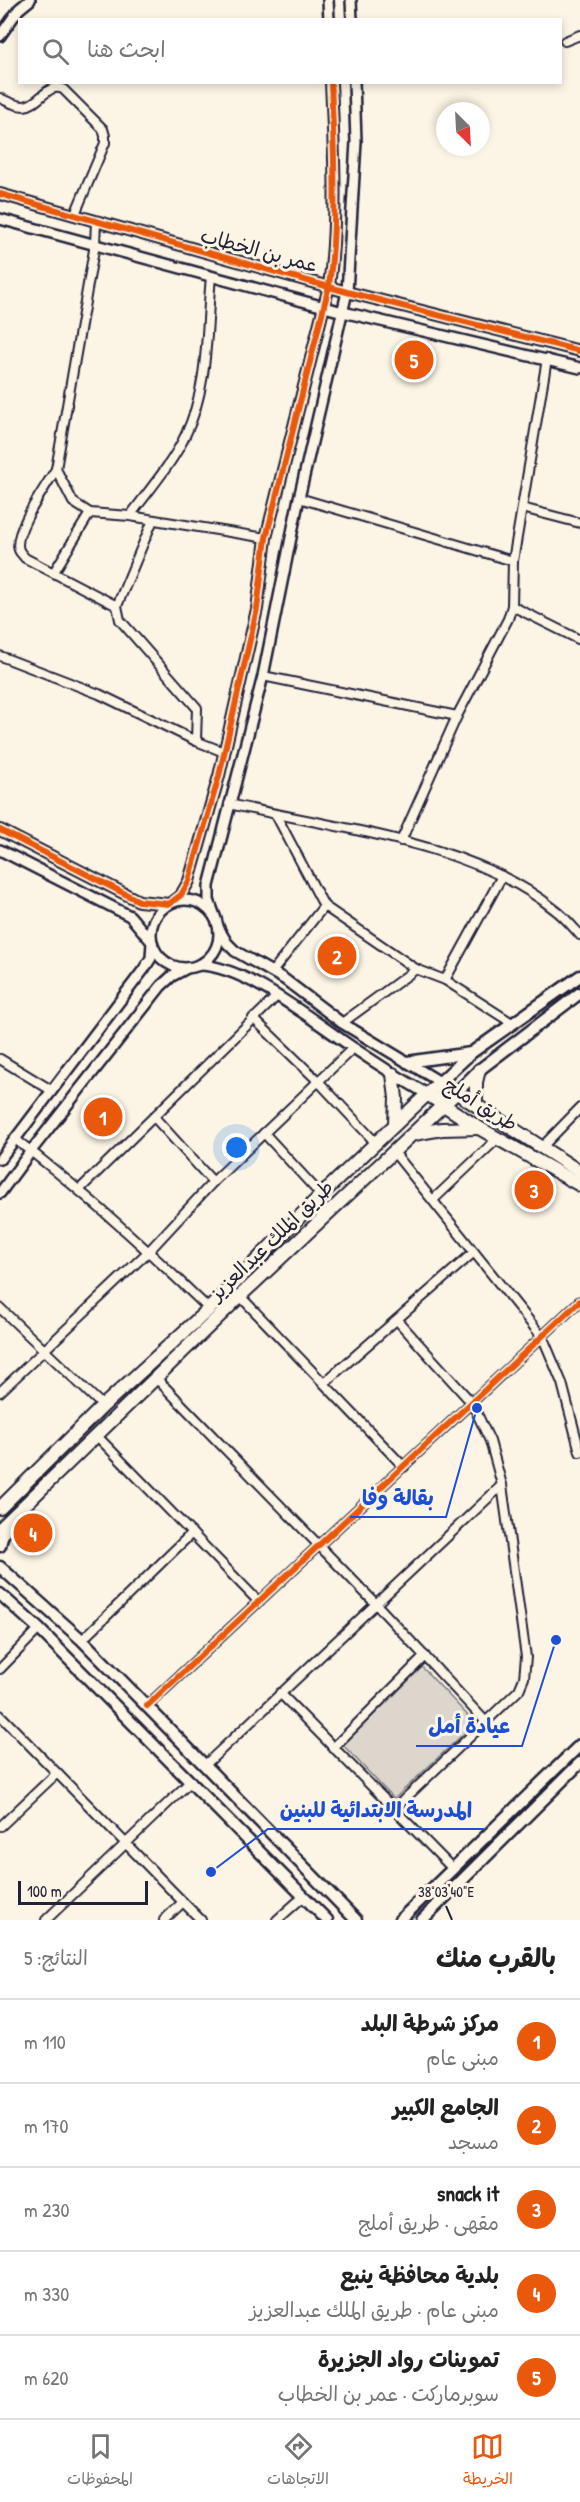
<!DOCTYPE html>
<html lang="ar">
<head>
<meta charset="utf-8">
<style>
	body { margin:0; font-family:"Patrick Hand","Playpen Sans Arabic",sans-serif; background:#f6f6f6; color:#222; direction:rtl }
	.compass { position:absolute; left:436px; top:102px; width:54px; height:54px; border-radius:50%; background:#fff; box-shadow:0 3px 9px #0003; rotate:156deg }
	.scale { position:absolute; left:18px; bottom:15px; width:130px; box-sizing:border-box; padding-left:6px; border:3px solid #22223b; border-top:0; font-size:16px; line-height:21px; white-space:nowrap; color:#22223b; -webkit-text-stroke:4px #fcf5e5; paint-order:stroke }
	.you { position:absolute; left:237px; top:1148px; width:21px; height:21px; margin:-15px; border:4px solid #fff; border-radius:50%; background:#1a73e8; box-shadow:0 0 0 9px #1a73e833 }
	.badge { display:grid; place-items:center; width:39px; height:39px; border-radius:50%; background:#ea580c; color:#fff; font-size:20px; font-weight:700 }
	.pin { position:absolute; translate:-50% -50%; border:3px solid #fff; box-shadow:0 2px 6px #0006 }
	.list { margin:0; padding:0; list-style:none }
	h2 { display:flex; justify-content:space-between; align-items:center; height:78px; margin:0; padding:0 24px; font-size:26px }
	h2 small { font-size:20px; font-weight:400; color:#767676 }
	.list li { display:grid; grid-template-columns:39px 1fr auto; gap:18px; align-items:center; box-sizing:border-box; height:84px; padding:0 24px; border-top:2px solid #e0e0e0 }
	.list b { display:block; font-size:22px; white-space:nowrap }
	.list p { margin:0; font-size:20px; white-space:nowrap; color:#767676 }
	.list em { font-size:20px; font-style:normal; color:#767676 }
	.icon { flex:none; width:33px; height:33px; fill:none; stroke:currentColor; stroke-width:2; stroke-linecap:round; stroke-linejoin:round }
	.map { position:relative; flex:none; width:580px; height:1920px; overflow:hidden; direction:ltr }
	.search { position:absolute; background:#fff; box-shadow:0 3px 9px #0003; left:18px; right:18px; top:18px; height:66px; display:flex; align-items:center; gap:15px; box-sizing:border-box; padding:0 21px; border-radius:0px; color:#767676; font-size:22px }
	.sheet { height:498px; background:#fff }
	nav { display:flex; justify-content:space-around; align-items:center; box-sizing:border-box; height:84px; border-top:2px solid #e0e0e0; background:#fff; font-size:16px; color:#767676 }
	nav a { display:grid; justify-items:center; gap:3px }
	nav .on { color:#ea580c }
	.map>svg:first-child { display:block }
</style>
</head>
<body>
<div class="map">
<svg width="580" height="1920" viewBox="0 0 580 1920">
	<rect width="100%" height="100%" fill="#fcf5e5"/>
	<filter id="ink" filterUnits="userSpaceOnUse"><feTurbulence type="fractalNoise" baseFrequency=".0167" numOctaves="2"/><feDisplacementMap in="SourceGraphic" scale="12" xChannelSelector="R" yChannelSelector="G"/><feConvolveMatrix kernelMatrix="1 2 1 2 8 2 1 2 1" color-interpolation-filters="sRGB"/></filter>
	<g filter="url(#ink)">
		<!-- green -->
		<polygon fill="#dcd6cc" stroke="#7f7c84" stroke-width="1.5" points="422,1667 475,1723 394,1799 343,1745"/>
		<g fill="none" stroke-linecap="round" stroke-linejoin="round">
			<!-- minor casing -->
			<g stroke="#22223b" stroke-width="12">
				<g id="minor">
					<polyline points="565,41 580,35"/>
					<path d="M0,98C8,102 16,106 24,106C40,105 47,82 63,89L103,129L105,136V143L75,214"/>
					<polyline points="96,222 95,244 56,469 73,502 90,513 130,516 266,538"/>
					<path d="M56,469C47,485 12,533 19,550C20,553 23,555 25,558L117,606"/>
					<polyline points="299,498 513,561"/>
					<polyline points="522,508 580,523"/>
					<path d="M130,516C149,490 172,464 185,436C209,388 206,328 211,276"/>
					<polyline points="153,520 117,606 120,620 197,708 196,741"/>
					<polyline points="54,572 90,513"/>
					<polyline points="512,606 580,640"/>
					<polyline points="0,656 99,694 196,741 224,752"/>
					<polyline points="263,676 457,716"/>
					<path d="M229,804C332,828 471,841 554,909C564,916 572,926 580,935"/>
					<polyline points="401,841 457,716 508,619 512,606 513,561 547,359"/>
					<polyline points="324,906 416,969"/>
					<polyline points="272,972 324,906 276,815"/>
					<polyline points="445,980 512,1023"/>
					<polyline points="253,1018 318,1081 375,1142"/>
					<polyline points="342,1023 416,969 445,980 502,876"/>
					<polyline points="0,1059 51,1090"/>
					<polyline points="155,1118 213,1182"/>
					<polyline points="264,1133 321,1195"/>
					<path d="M15,1139C84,1191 147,1249 209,1309"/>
					<polyline points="541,1148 580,1108"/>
					<polyline points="393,1151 543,1338 562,1383 580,1452"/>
					<polyline points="79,1190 277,996"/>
					<polyline points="433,1200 497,1139"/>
					<polyline points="240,1296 404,1467"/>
					<polyline points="0,1308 103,1406"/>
					<polyline points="156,1378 375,1603 486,1722"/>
					<polyline points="324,1383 474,1252"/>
					<polyline points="0,1392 149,1251 213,1182 353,1048"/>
					<polyline points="96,1435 259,1602"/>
					<polyline points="82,1640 192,1533"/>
					<polyline points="0,1669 39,1629"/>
					<polyline points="280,1693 453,1869"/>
					<polyline points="147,1706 580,1301"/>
					<polyline points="0,1715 57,1773 1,1826"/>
					<polyline points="333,1748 425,1656"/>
					<polyline points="205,1765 502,1485"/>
					<polyline points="57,1773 183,1902"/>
					<polyline points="393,1810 519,1690 524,1678 526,1657 502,1485 490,1441 472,1403 397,1320"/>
					<polyline points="46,1920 191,1781"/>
					<polyline points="164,1920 183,1902 201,1920"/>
					<polyline points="277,1920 304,1896"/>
				</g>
			</g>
			<!-- tertiary casing -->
			<g stroke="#22223b" stroke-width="14">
				<g id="tertiary">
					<polyline points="328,0 329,20"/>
					<polyline points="351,0 352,20"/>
					<polyline points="0,36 19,9 30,0"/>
					<polyline points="0,194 347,292 580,351"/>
					<polyline points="0,219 343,312 580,368"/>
					<path d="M0,830L139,901L169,904L181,895L189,881L219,776L257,609L266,538L329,286C338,219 334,151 331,82"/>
					<polyline points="0,850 130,916 152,942 151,958 144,969 0,1159"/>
					<circle cx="185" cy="934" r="34"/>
					<polyline points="216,919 209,900 209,886 263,676 299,498 347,292 356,142 354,82"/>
					<polyline points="219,929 227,943 235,951 284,979 342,1023 440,1082"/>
					<path d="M198,965C245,965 313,1021 352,1047C377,1064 401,1079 427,1094"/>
					<polyline points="0,1193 31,1151 161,986 172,976 187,968"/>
				</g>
			</g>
			<!-- secondary casing -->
			<g stroke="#22223b" stroke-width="15">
				<g id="secondary">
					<polyline points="407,1062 471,1053"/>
					<polyline points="440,1082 471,1053 580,976"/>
					<polyline points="456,1093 479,1070 580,993"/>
					<polyline points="0,1546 2,1537 10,1522"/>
					<polyline points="0,1567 82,1640 356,1920"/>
					<polyline points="0,1594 39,1629 327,1920"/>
					<polyline points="400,1920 580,1745"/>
					<polyline points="422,1920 580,1763"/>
				</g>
			</g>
			<!-- trunk casing -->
			<g stroke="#22223b" stroke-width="16">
				<g id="trunk">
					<polyline points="393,1074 396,1098 395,1124"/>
					<polyline points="427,1094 479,1128 580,1185"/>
					<polyline points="476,1105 476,1082 479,1070"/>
					<polyline points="414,1134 442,1129 479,1128"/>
					<polyline points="0,1508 103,1406 209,1309 321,1195 440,1082 580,1172"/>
					<polyline points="0,1529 240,1296 456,1093"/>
				</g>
			</g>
			<!-- minor -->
			<use href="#minor" stroke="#fcf5e5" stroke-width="8"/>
			<!-- tertiary -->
			<use href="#tertiary" stroke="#fcf5e5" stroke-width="9"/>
			<!-- secondary -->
			<use href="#secondary" stroke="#fcf5e5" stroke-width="10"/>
			<!-- trunk -->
			<use href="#trunk" stroke="#fcf5e5" stroke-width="12"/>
			<!-- cycleway casing -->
			<g stroke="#fcf5e5" stroke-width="10">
				<g id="cycleway">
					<polyline points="0,194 347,292 580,351"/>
					<path d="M0,830L139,901L169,904L181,895L189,881L219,776L257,609L266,538L329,286C338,219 334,151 331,82"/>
					<polyline points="147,1706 580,1301"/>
				</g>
			</g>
			<!-- cycleway -->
			<use href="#cycleway" stroke="#e8590c" stroke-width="6"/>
		</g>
	</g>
	<!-- ticks -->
	<path fill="none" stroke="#22223b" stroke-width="2" d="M446,1906L452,1920"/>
	<g text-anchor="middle" stroke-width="6" stroke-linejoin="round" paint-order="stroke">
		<!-- street labels -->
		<g font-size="20" fill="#22223b" stroke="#fcf5e5">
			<text transform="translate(259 250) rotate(15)" y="7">عمر بن الخطاب</text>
			<text transform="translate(481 1104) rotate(32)" y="7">طريق أملج</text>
			<text transform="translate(271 1240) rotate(-44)" y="7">طريق الملك عبدالعزيز</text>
		</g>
	</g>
	<g font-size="15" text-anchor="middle" fill="#22223b" stroke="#fcf5e5" stroke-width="6" stroke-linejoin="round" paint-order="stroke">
		<text x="446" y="1897">38°03'40"E</text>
	</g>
	<!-- callouts -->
	<path fill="none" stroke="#1d4ed8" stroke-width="2" d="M477 1408L446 1517H350M556 1640L522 1746H416M211 1872L268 1829H484"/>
	<g fill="#1d4ed8" stroke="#fcf5e5" stroke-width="2">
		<circle cx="477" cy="1408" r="6"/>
		<circle cx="556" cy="1640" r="6"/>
		<circle cx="211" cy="1872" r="6"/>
	</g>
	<g font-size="21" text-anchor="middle" font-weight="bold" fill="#1d4ed8" stroke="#fcf5e5" stroke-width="6" stroke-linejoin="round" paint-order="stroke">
		<text x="398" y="1505">بقالة وفا</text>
		<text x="469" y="1733">عيادة أمل</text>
		<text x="376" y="1817">المدرسة الابتدائية للبنين</text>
	</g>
</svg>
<svg class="compass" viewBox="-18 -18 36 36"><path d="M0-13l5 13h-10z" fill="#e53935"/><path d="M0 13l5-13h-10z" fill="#767676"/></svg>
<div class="scale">100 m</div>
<div class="you"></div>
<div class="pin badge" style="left:103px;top:1117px">1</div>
<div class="pin badge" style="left:337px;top:956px">2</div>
<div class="pin badge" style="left:534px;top:1190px">3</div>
<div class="pin badge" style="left:33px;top:1533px">4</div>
<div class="pin badge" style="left:414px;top:360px">5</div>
<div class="search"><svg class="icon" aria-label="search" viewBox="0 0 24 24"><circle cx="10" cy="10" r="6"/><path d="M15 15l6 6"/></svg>ابحث هنا</div>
</div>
<section class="sheet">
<h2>بالقرب منك<small>النتائج: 5</small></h2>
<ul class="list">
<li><span class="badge">1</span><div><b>مركز شرطة البلد</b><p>مبنى عام</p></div><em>110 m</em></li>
<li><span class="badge">2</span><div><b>الجامع الكبير</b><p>مسجد</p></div><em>170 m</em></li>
<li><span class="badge">3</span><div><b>snack it</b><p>مقهى · طريق أملج</p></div><em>230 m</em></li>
<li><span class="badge">4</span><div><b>بلدية محافظة ينبع</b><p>مبنى عام · طريق الملك عبدالعزيز</p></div><em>330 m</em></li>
<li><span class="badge">5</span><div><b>تموينات رواد الجزيرة</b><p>سوبرماركت · عمر بن الخطاب</p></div><em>620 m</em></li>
</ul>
</section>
<nav>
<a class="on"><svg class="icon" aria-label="map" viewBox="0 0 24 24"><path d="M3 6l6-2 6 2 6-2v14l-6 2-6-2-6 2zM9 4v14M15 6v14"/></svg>الخريطة</a>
<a><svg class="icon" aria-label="directions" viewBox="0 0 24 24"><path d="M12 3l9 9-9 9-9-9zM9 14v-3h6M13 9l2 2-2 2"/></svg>الاتجاهات</a>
<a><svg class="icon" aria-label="saved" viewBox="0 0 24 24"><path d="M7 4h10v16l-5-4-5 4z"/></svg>المحفوظات</a>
</nav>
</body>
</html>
